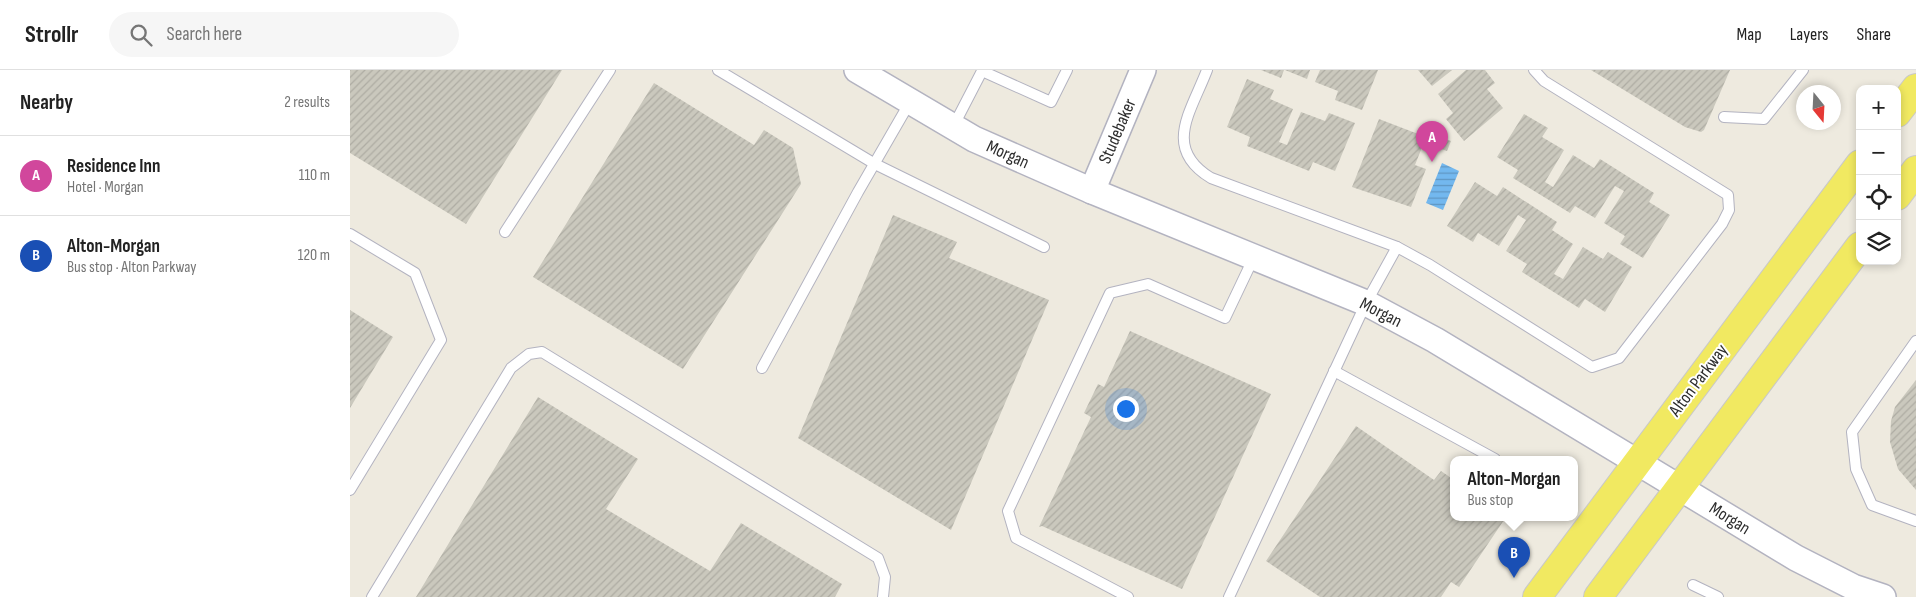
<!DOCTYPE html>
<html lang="en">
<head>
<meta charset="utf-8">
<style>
	body { margin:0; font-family:"Sofia Sans Condensed",sans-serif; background:#f6f6f6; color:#222 }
	.controls { position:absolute; right:15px; top:15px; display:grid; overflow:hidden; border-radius:10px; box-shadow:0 2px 8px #0003 }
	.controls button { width:45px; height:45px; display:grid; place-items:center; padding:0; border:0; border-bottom:1px solid #e0e0e0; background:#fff; color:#222; font:25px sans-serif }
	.compass { position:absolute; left:1446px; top:15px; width:45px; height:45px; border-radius:50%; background:#fff; box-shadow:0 2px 8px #0003; rotate:162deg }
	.you { position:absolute; left:775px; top:338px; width:18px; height:18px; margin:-12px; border:4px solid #fff; border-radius:50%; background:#1a73e8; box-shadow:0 0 0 8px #1a73e833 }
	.badge { display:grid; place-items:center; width:32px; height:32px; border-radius:50%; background:#4042fa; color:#fff; font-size:16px; font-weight:700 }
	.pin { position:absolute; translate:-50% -41px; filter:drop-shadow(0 1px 2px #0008) }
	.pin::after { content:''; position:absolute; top:26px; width:18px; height:15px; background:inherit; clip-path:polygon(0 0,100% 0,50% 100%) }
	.popup { position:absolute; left:1100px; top:386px; width:128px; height:65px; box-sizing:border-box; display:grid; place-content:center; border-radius:10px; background:#fff; filter:drop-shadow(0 1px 4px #0005); font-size:16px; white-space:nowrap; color:#767676 }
	.popup b { font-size:19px; color:#222 }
	.popup::after { content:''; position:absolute; left:50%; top:100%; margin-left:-10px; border:10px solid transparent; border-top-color:#fff }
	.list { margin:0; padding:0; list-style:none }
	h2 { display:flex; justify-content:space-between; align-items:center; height:65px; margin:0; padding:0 20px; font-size:21px }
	h2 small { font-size:16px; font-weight:400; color:#767676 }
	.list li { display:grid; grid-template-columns:32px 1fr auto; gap:15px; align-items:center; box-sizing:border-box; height:80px; padding:0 20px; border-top:1px solid #e0e0e0 }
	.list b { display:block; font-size:19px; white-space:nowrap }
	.list p { margin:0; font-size:16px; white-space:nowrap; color:#767676 }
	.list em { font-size:16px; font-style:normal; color:#767676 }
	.icon { flex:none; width:28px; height:28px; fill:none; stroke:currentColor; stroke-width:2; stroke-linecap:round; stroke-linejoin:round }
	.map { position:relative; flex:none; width:1566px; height:527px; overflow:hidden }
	header { display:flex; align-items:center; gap:30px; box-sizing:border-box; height:70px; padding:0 25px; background:#fff; border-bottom:1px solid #e0e0e0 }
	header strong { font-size:24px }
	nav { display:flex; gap:28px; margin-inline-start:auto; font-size:18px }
	.search { width:350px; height:45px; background:#f6f6f6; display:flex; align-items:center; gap:12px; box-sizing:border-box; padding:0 18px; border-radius:28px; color:#767676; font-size:19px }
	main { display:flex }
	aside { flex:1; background:#fff }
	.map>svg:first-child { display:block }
</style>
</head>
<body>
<header>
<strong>Strollr</strong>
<div class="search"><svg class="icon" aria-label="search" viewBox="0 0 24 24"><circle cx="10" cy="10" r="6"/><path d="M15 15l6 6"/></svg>Search here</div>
<nav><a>Map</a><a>Layers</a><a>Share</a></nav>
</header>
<main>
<aside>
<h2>Nearby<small>2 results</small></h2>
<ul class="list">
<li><span class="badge" style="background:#d1479c">A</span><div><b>Residence Inn</b><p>Hotel · Morgan</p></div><em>110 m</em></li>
<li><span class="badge" style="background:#1a4fb4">B</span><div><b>Alton-Morgan</b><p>Bus stop · Alton Parkway</p></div><em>120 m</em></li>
</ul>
</aside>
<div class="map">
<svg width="1566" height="527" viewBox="0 0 1566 527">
	<defs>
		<pattern id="water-rules" width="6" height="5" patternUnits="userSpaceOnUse" patternTransform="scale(1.25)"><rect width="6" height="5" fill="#73b8ef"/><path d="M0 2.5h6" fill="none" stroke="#5f96c2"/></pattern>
		<pattern id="building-hatch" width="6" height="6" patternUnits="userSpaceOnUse" patternTransform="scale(1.25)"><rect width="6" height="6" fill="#cac8bd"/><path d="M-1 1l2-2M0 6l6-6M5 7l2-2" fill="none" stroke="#aeaca3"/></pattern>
	</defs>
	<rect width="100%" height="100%" fill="#eeeadf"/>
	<!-- water -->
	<polygon fill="url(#water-rules)" points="1092,93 1109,101 1093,140 1076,133"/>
	<!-- building -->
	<g fill="url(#building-hatch)">
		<polygon points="0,0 212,0 116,154 0,83"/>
		<polygon points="911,0 934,0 931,8"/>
		<polygon points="935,0 960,0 957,9"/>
		<polygon points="970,0 1028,0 1012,40 985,30 988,21 965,12"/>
		<polygon points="1068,0 1102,0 1082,16"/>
		<polygon points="1116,0 1135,0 1145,13 1137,19 1153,38 1114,71 1096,49 1103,43 1088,24"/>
		<polygon points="1241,0 1380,0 1354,60 1351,62 1335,57"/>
		<polygon points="897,9 924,20 920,29 943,39 929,72 937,75 951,42 975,51 979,43 1005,53 985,101 963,92 959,101 897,76 900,67 877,57"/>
		<polygon points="304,13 404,75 414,60 443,78 451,114 333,299 183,207"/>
		<polygon points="1174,44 1198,58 1192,67 1214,80 1195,112 1203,117 1223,85 1244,98 1250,89 1304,123 1299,132 1320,145 1293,188 1270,174 1275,166 1254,153 1274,121 1265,116 1245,148 1225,136 1220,143 1163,108 1168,100 1147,87"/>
		<polygon points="1029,49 1076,67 1065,95 1076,99 1061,137 1002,117"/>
		<polygon points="1089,67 1101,71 1097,81 1085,77"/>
		<polygon points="1125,112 1147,126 1153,117 1207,152 1202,160 1223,174 1204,204 1213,209 1233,177 1253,189 1258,182 1282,197 1255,242 1235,229 1229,238 1172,202 1177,194 1156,181 1176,150 1168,145 1149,176 1128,163 1123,172 1097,156"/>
		<polygon points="543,145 607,172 599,188 699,230 601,460 448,368"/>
		<polygon points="0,240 43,267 0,338"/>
		<polygon points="780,261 921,324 832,519 692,456 689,457 741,347 734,343 748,314 754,317"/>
		<polygon points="1566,310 1566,420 1548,399 1540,372 1541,351 1545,337"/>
		<polygon points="188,327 288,389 256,439 360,501 391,453 492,514 485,527 66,527"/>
		<polygon points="1006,356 1084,410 1091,401 1104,410 1104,447 1156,447 1109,517 1101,512 1091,527 970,527 916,491"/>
	</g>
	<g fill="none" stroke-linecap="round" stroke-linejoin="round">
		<!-- service casing -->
		<g stroke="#b3b3c0" stroke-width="12">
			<g id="service">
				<polyline points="368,0 525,94 694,177"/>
				<path d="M857,0C841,42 812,78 861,108L1047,177L1080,195L1242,297L1269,288L1372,154L1379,140L1378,125L1194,11L1184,0"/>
				<polyline points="1374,47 1414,49 1453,0"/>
				<polyline points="603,57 632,1 701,32 717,0"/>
				<polyline points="155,162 260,0"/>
				<polyline points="0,164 65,203 91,270 0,420"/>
				<polyline points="1566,271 1502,362 1506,399 1522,435 1566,451"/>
				<polyline points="412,298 508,122 560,32"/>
				<polyline points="984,301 1145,389"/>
				<polyline points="1343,515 1368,527"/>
				<polyline points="22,527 161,298 179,284 192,282 528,488 535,507 533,527"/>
				<polyline points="778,527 666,468 658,441 760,223 798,214 875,248 904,187"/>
				<polyline points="879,527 1016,233 1047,177"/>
			</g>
		</g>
		<!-- tertiary casing -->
		<g stroke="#b3b3c0" stroke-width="28">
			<g id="tertiary">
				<polyline points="507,0 624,69 742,121 1016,233 1085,270 1446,488 1503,517 1533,527"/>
				<polyline points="742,121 793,0"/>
			</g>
		</g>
		<!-- primary casing -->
		<g stroke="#c8c8c8" stroke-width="30">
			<g id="primary">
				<polyline points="1547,43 1566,18"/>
				<polyline points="1547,126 1566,100"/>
				<polyline points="1187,527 1510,94"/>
				<polyline points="1248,527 1510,176"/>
			</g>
		</g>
		<!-- service -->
		<use href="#service" stroke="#fff" stroke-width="10"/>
		<!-- tertiary -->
		<use href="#tertiary" stroke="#fff" stroke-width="25"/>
		<!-- primary -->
		<use href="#primary" stroke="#f1e961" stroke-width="28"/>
	</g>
	<g text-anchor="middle" stroke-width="4" stroke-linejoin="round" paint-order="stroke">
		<!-- street labels -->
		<g font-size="18" fill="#2d2d2d" stroke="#fff">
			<text transform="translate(767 61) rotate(-67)" y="6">Studebaker</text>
			<text transform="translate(658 84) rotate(24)" y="6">Morgan</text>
			<text transform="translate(1031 242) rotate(27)" y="6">Morgan</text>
			<text transform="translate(1348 310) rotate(-53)" y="6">Alton Parkway</text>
			<text transform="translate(1380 448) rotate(32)" y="6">Morgan</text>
		</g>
	</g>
</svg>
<div class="controls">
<button>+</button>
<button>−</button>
<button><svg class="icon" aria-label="locate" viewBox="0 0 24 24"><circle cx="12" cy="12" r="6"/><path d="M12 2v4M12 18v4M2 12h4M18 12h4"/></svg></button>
<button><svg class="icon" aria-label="layers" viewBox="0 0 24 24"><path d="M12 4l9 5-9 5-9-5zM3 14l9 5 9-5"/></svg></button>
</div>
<svg class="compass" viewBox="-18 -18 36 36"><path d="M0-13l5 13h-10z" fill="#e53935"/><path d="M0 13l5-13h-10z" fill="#767676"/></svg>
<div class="you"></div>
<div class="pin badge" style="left:1082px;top:92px;background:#d1479c">A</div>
<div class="pin badge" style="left:1164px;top:508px;background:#1a4fb4">B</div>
<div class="popup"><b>Alton-Morgan</b>Bus stop</div>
</div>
</main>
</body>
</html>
